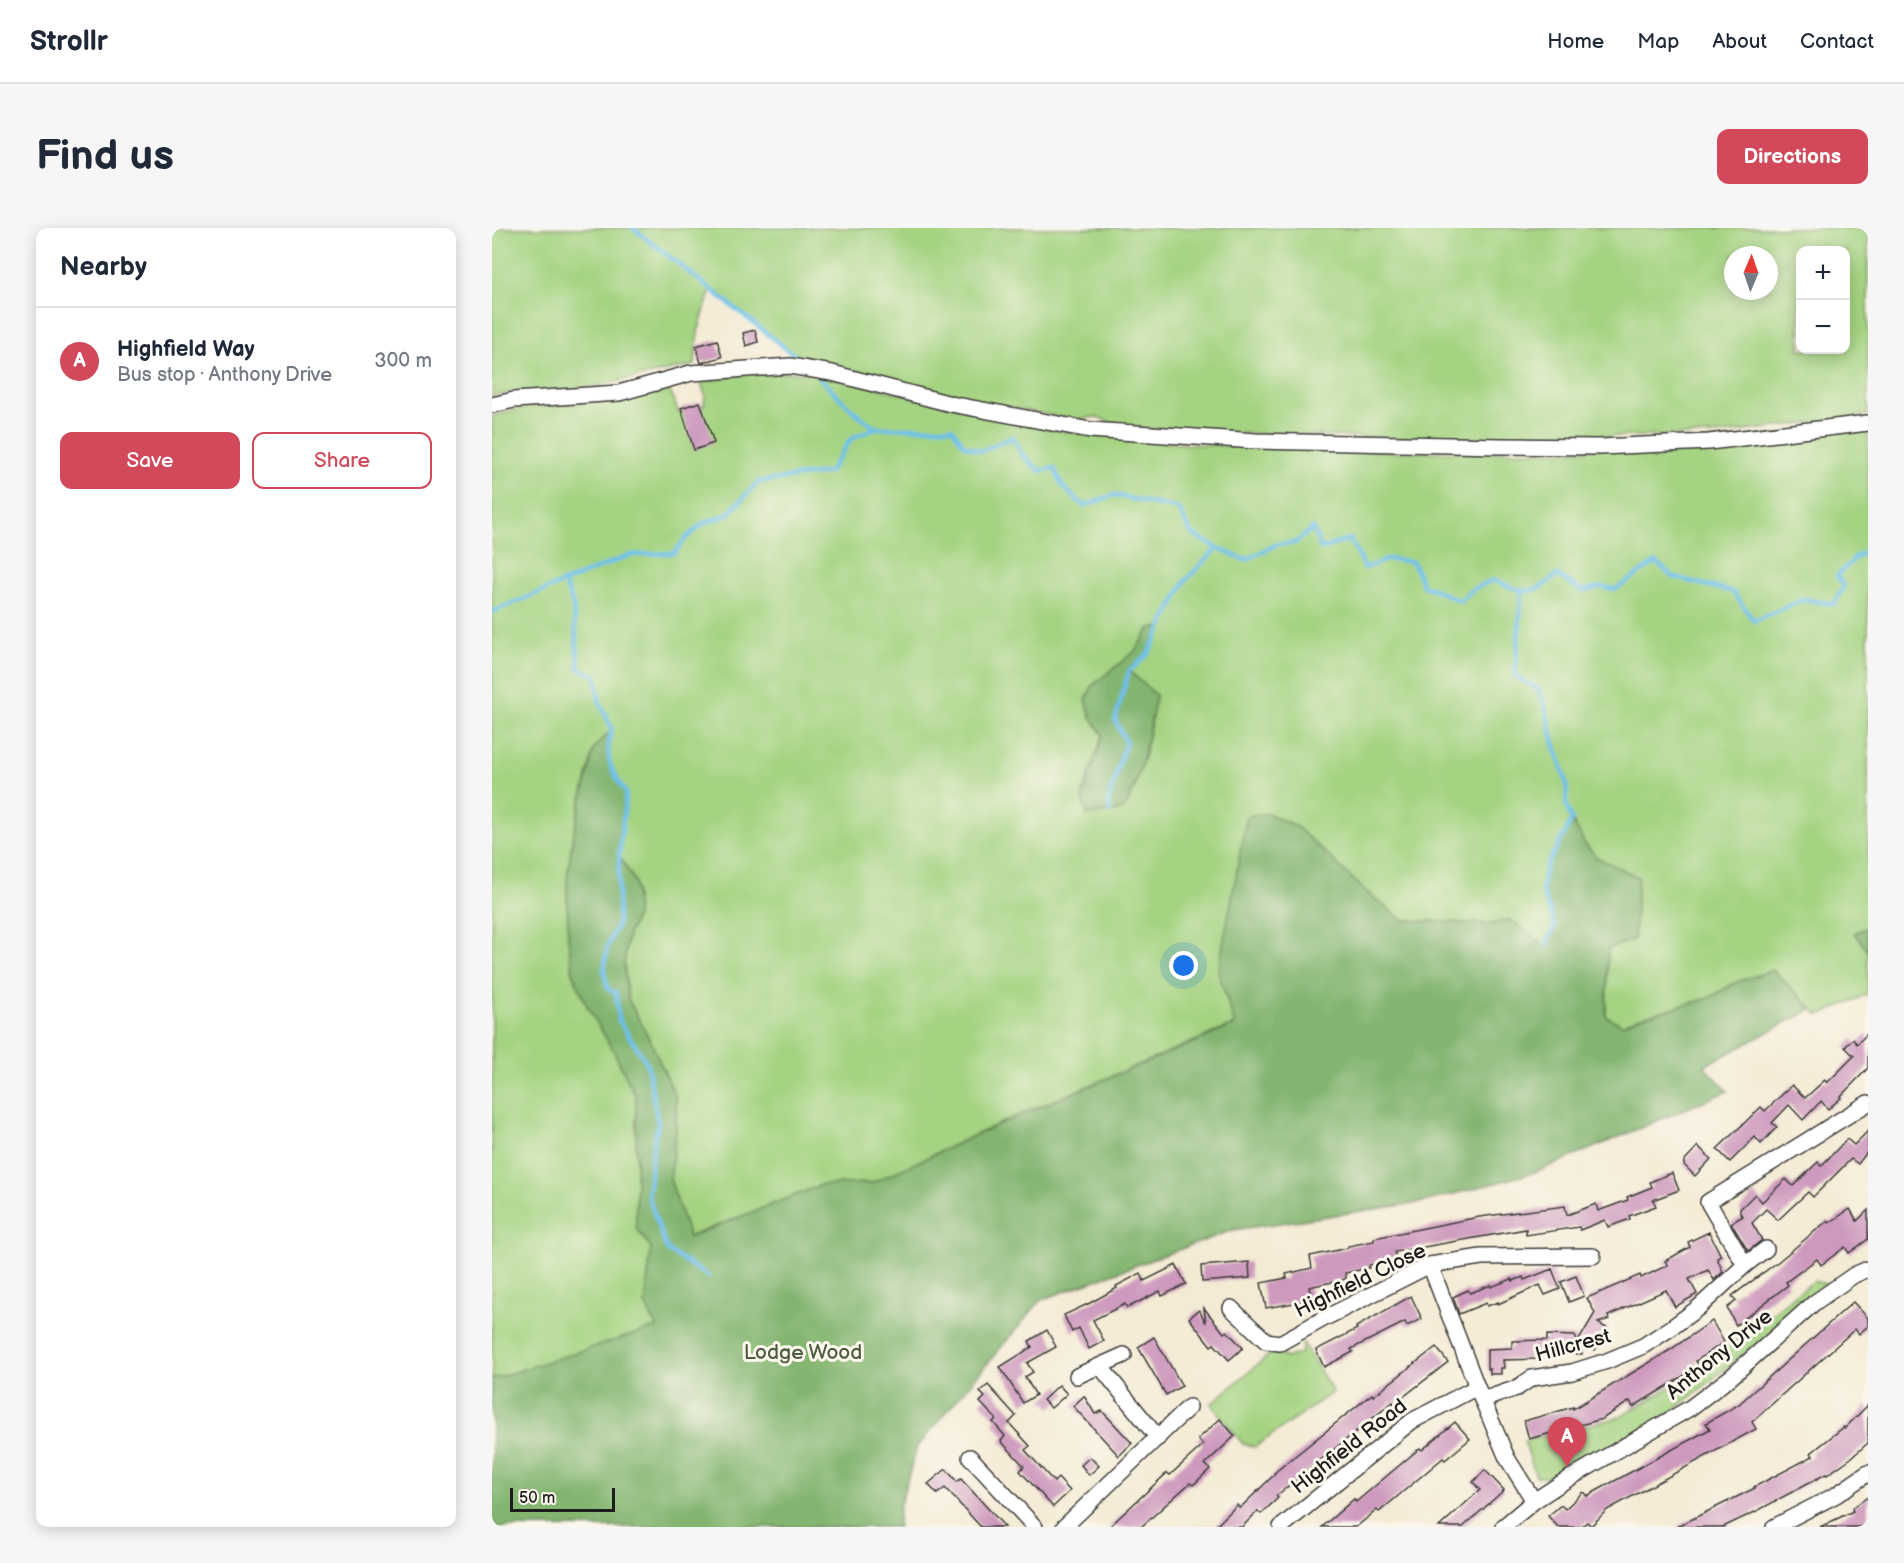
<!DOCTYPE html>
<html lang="en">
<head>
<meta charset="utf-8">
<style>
	body { margin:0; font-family:"Balsamiq Sans",sans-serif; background:#f6f6f7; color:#1f2937 }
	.controls { position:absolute; right:18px; top:18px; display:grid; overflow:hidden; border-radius:12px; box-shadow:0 3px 15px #0003 }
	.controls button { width:54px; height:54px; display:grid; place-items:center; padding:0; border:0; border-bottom:2px solid #e0e1e3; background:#fff; color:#1f2937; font:30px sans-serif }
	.compass { position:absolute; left:1232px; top:18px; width:54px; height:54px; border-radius:50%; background:#fff; box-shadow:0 3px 15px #0003; rotate:2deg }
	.scale { position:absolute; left:18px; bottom:15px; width:105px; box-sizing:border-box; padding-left:6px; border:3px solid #1c1c1c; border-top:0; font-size:16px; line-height:21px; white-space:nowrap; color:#1c1c1c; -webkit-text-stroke:4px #fbf7ec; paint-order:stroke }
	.you { position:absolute; left:692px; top:738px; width:21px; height:21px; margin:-15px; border:4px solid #fff; border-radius:50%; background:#1a73e8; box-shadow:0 0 0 9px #1a73e833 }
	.badge { display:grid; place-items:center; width:39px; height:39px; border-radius:50%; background:#d1495b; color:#fff; font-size:20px; font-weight:700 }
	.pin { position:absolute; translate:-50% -50px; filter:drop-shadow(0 2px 3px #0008) }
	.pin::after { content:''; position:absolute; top:32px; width:21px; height:18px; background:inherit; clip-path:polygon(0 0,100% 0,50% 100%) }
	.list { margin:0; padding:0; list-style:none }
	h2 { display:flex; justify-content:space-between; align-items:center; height:78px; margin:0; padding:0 24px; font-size:26px }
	h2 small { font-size:20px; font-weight:400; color:#747a83 }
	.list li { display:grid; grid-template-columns:39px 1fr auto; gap:18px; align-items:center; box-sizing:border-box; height:108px; padding:0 24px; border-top:2px solid #e0e1e3 }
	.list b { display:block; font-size:22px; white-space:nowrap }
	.list p { margin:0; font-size:20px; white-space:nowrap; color:#747a83 }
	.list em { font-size:20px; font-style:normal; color:#747a83 }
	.actions { display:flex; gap:12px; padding:18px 24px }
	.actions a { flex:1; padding:14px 0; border:2px solid #d1495b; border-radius:12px; text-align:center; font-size:21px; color:#d1495b }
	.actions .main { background:#d1495b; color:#fff }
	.map { position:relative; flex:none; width:1376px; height:1299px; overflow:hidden; border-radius:12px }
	header { display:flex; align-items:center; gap:36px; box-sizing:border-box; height:84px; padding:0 30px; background:#fff; border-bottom:2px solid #e0e1e3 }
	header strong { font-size:28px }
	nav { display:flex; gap:33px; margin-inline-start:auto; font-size:21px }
	.intro { display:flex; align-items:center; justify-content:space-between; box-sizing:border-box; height:144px; padding:0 36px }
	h1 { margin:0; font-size:42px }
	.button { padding:15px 27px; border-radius:12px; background:#d1495b; color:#fff; font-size:21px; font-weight:700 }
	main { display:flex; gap:36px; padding:0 36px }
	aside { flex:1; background:#fff; border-radius:12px; box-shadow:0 3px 15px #0003 }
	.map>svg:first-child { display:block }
</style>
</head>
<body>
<header>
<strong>Strollr</strong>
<nav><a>Home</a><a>Map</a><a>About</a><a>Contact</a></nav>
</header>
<div class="intro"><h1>Find us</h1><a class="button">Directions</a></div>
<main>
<aside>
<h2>Nearby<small></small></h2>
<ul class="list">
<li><span class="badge">A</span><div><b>Highfield Way</b><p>Bus stop · Anthony Drive</p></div><em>300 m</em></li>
</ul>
<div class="actions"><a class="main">Save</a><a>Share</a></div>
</aside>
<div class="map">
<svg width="1376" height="1299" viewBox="0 0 1376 1299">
	<rect width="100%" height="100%" fill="#fbf7ec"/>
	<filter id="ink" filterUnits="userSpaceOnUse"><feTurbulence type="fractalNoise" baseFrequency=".0167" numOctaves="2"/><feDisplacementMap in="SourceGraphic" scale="12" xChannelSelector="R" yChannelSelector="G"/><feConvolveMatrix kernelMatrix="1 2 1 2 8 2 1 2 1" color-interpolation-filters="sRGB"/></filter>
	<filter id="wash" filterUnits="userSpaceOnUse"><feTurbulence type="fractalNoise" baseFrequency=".008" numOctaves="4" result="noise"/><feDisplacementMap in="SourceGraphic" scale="24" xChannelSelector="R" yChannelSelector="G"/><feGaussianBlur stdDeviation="1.35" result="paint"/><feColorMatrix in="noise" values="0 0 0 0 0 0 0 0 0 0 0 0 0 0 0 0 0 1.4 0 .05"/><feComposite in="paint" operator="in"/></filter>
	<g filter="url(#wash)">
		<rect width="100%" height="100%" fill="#f4ebd5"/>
		<!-- green -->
		<g fill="#a4d381" stroke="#60784e" stroke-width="1.5" fill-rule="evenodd">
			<path d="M0,0H1376V187L1222,207L927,211L664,202L629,198L604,189L582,192L481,172L311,134L219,61L206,104L203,137L89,161L22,164L0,168ZM1308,22H1354V122H1308ZM1241,27H1277V63H1241Z"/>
			<path d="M276,144L323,145L561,202L693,216L913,224L1077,223L1376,200V699L1362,705L1376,723V766L1327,787L1281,742L1245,754L1217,770L1149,789L1130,797L1114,788L1116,720L1146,649L1104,629L1093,616L1080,593L1054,639L1050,662L1063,698L1053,717L1018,692L999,696L910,692L876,665L726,744L743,796L516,892L380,955L329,957L196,1009L178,951L184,902V870L159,814L136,771L132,736L136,705L145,688L143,654L127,627L134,565L120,545L115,517L119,503L102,520L81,607L75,652L76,710L81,745L94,776L121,822L144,869L145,926L159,1020L153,1076L165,1100L0,1151V188L33,179L87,175L178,163L187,185L212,177L213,166L209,155L244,147ZM658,400L656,426L637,443L664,467L652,530L642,562L590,568L611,507L600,458L643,423Z"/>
			<polygon points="1322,1053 1337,1057 1175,1188 1058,1251 1044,1248 1032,1213 1125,1190 1193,1151"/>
			<polygon points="811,1115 841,1164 763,1219 751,1216 719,1176 778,1126 791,1127 793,1130 809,1125"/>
		</g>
		<!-- forest -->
		<g fill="#83b56f" stroke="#506846" stroke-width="1.5">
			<path d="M671,399L656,426L637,443L664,467C656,507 651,546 632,582L595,587L590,568L611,507L599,489L594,472L600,458L643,423L658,400Z"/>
			<path d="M120,501C111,529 119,543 134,565L127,627L143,654L145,688L136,706L132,736L136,771L159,814L184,870V902L178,951L197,1009L329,957L380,955L516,892L743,797L726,744L755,588L776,585L805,599L876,665L910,692L999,696L1018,692L1053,717L1063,698L1050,662L1054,639L1080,592L1093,616L1104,629L1146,649L1142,711L1116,721L1114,788L1130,797L1149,789L1217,770L1245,754L1281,742L1320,781L1212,838L1236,863L1044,944L932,974L741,1002L549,1072L425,1219L407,1280L406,1299H0V1151L165,1099L153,1076L159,1020L144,1000V869L121,822L94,776L81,745L76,710L75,652L81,607L102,520Z"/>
			<polygon points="1376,699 1376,723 1362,705"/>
		</g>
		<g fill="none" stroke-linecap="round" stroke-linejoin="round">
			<!-- stream -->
			<g stroke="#6ec0ea" stroke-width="4.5">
				<polyline points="141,0 311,134"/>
				<polyline points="325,147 358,180 383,200"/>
				<path d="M72,353L81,377L87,440L104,448L107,472L120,501C111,529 119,543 134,565L127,627L126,695L115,719L112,744L116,761L124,765L127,793L155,835L166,896L161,918L156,968L175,1022L216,1048"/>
				<polyline points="1030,364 1023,448 1046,461 1054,481 1061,512 1075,556 1074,577 1080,592 1054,639 1050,662 1063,698 1053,717"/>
				<path d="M0,384L138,327L182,325L195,309L212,295L235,287L266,254L337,244L359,211L383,200H460L472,217L489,223L521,209L529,225L548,243L562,240L571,259L592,278L622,267L687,281L699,305L725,320L753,332L786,316L803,315L821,300L829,321L858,311L873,340L897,331L921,334L931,358L944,362L968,373L981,361L1001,352C1034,365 1037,370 1065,347L1090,363L1108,359L1124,361L1164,334L1181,349L1241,364L1262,393L1312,371L1342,376L1352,358L1345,348L1364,329L1376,322"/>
				<polyline points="618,584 616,573 634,514 623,492 637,443 656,426 693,353 725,320"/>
			</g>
		</g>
		<g id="blocks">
			<!-- building -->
			<g fill="#cd99bd">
				<polygon points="263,102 266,114 254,118 251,105"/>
				<polygon points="225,112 230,129 209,135 204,118"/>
				<polygon points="208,174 222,215 202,222 189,180"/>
				<polygon points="1376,805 1376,840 1348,869 1349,870 1336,881 1329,873 1311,892 1297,877 1280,895 1285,899 1269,916 1263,909 1238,934 1225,921 1269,879 1273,883 1300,857 1313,870 1333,852 1335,855 1362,828 1353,819 1361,811 1365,816"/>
				<polygon points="1376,903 1376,923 1366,936 1359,931 1321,969 1316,964 1286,992 1274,981 1260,995 1270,1012 1256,1023 1239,995 1251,988 1248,985 1248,981 1263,966 1270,974 1294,951 1301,958 1326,934 1329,938 1355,911 1362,917"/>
				<polygon points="1206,918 1219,931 1203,948 1192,937 1192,933"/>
				<polygon points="1180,945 1187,962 1161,972 1164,978 1137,988 1138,991 1116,999 1113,992 1088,1002 1087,999 1034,1007 1034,1001 903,1024 904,1032 877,1037 877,1040 853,1045 854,1051 817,1059 820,1072 774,1080 769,1055 795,1050 794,1046 820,1040 818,1028 856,1020 856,1018 882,1013 882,1010 987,989 1073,978 1075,987 1104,976 1106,983 1136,972 1135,969 1160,959 1158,954"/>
				<polygon points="1358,981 1365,993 1376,982 1376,1011 1357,1025 1353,1019 1329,1037 1325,1031 1294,1054 1296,1057 1244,1097 1235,1080 1244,1073 1240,1068 1287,1033 1329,998 1336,993 1337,995"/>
				<polygon points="1217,1004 1229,1028 1225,1030 1231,1044 1222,1052 1216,1042 1197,1051 1205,1066 1183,1079 1174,1062 1116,1088 1117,1091 1106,1095 1116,1101 1103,1122 1087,1112 1103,1085 1095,1070 1148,1047 1149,1050 1176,1037 1173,1033 1198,1019 1196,1014"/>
				<polygon points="757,1034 758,1050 710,1054 709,1038"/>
				<polygon points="684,1037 694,1056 670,1068 668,1063 635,1080 633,1076 601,1092 612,1113 597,1121 587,1100 580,1104 572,1087 598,1075 625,1060 624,1058 649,1045 652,1053"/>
				<polygon points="1060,1041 1068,1061 1053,1067 1048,1057 1006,1076 1006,1074 995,1078 994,1075 967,1086 961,1069 976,1062 978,1065 999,1057 999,1059 1020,1051 1021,1053 1031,1049 1032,1052"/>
				<polygon points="1084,1048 1092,1068 1077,1074 1069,1054"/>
				<polygon points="919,1068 930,1091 915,1098 913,1094 859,1121 861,1124 832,1139 824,1122 865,1101 864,1099"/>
				<polygon points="1361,1074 1376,1090 1376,1098 1367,1106 1363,1101 1260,1194 1264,1201 1115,1282 1099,1298 1095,1294 1089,1299 1066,1299 1056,1288 1069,1277 1073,1281 1091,1264 1095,1268 1218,1201 1214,1195 1246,1177"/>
				<polygon points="712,1080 732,1105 735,1103 751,1120 737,1132 722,1116 719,1118 697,1090 707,1082 714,1095"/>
				<polygon points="1220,1093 1232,1114 1204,1133 1207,1138 1182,1154 1141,1179 1138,1173 1110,1191 1037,1211 1032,1193 1081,1179 1081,1181 1178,1122"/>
				<polygon points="555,1102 564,1119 535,1135 541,1144 533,1149 544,1167 531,1175 508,1139 540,1119 537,1113"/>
				<polygon points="1055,1107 1083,1108 1090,1126 1046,1126 1046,1131 1011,1132 1012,1140 1009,1140 1009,1146 998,1146 998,1141 995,1141 995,1121 1020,1120 1020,1113 1055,1112"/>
				<polygon points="662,1109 690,1158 674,1167 646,1119"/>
				<polygon points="944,1119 956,1134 902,1176 901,1174 820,1239 784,1268 786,1270 769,1286 766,1283 750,1299 723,1299 745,1277 748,1280 783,1246 782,1245 880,1166 881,1168"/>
				<polygon points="496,1157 524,1188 517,1195 538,1218 533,1222 562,1254 566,1250 578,1263 561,1279 528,1243 532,1238 509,1213 513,1208 501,1194 504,1191 488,1174 493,1169 488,1164"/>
				<polygon points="567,1157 575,1166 559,1180 551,1172"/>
				<polygon points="592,1168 603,1186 610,1183 640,1215 627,1228 581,1178"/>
				<polygon points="1376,1177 1376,1215 1359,1230 1335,1247 1334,1246 1313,1257 1265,1283 1231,1299 1184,1299 1263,1260 1262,1259 1321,1228 1319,1225 1352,1199 1353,1200"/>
				<polygon points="728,1191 743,1208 713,1236 718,1241 701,1257 698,1255 649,1299 617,1299 675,1245 678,1247 711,1217 706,1211"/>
				<polygon points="963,1194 978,1211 953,1232 951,1230 887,1284 885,1282 864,1299 830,1299 862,1271 864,1274 928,1220 930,1222"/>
				<polygon points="598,1229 607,1238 597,1247 589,1237"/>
				<polygon points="454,1241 465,1254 469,1251 513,1299 489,1299 453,1260 445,1266 436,1256"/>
				<polygon points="993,1242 1012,1262 971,1299 947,1299 988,1262 981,1254"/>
				<polygon points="1376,1269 1376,1299 1328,1299 1361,1283 1360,1280"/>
			</g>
		</g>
	</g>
	<g filter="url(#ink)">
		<use href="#blocks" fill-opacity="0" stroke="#3c3b38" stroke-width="1.5"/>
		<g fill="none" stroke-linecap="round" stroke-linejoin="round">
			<!-- minor casing -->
			<g stroke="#3c3b38" stroke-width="18">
				<g id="minor">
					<polyline points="0,177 22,172 127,165 199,145 298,138 340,145 459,176 598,202 764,213 1009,218 1108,219 1217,214 1376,195"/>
					<polyline points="938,1037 985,1159 1015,1230 1042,1273"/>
					<polyline points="1253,1037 1274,1021"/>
					<polyline points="739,1080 774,1113 788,1115 833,1090 938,1037 989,1029 1101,1028"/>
					<polyline points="608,1138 666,1210"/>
					<polyline points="585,1148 632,1127"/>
					<polyline points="990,1172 1025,1160 1040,1150 1080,1144 1115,1133 1151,1118 1179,1100 1206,1080 1253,1037 1216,974 1376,875"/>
					<polyline points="478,1229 543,1299"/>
					<polyline points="572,1299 697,1179"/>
					<polyline points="789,1299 920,1193 985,1159"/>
					<polyline points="1011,1299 1042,1273 1071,1254 1198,1180 1239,1149 1322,1075 1362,1047 1376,1041"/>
					<polyline points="1282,1299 1344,1267 1376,1245"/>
				</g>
			</g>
			<!-- minor -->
			<use href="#minor" stroke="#fff" stroke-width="15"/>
		</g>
	</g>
	<g text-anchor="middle" stroke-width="6" stroke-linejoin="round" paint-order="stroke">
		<!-- street labels -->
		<g font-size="21" fill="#1c1c1c" stroke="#fbf7ec">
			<text transform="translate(868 1052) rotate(-26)" y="7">Highfield Close</text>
			<text transform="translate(1081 1117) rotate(-15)" y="7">Hillcrest</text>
			<text transform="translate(1227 1126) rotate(-39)" y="7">Anthony Drive</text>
			<text transform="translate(857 1218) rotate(-38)" y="7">Highfield Road</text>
		</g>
		<!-- park labels -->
		<g font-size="21" fill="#4c5c3f" stroke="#fbf7ec">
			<text x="311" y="1131">Lodge Wood</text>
		</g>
	</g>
</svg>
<div class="controls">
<button>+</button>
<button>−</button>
</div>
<svg class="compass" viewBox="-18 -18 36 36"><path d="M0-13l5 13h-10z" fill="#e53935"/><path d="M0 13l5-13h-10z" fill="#747a83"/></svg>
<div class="scale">50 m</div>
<div class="you"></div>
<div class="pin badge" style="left:1075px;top:1239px">A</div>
</div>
</main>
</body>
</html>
